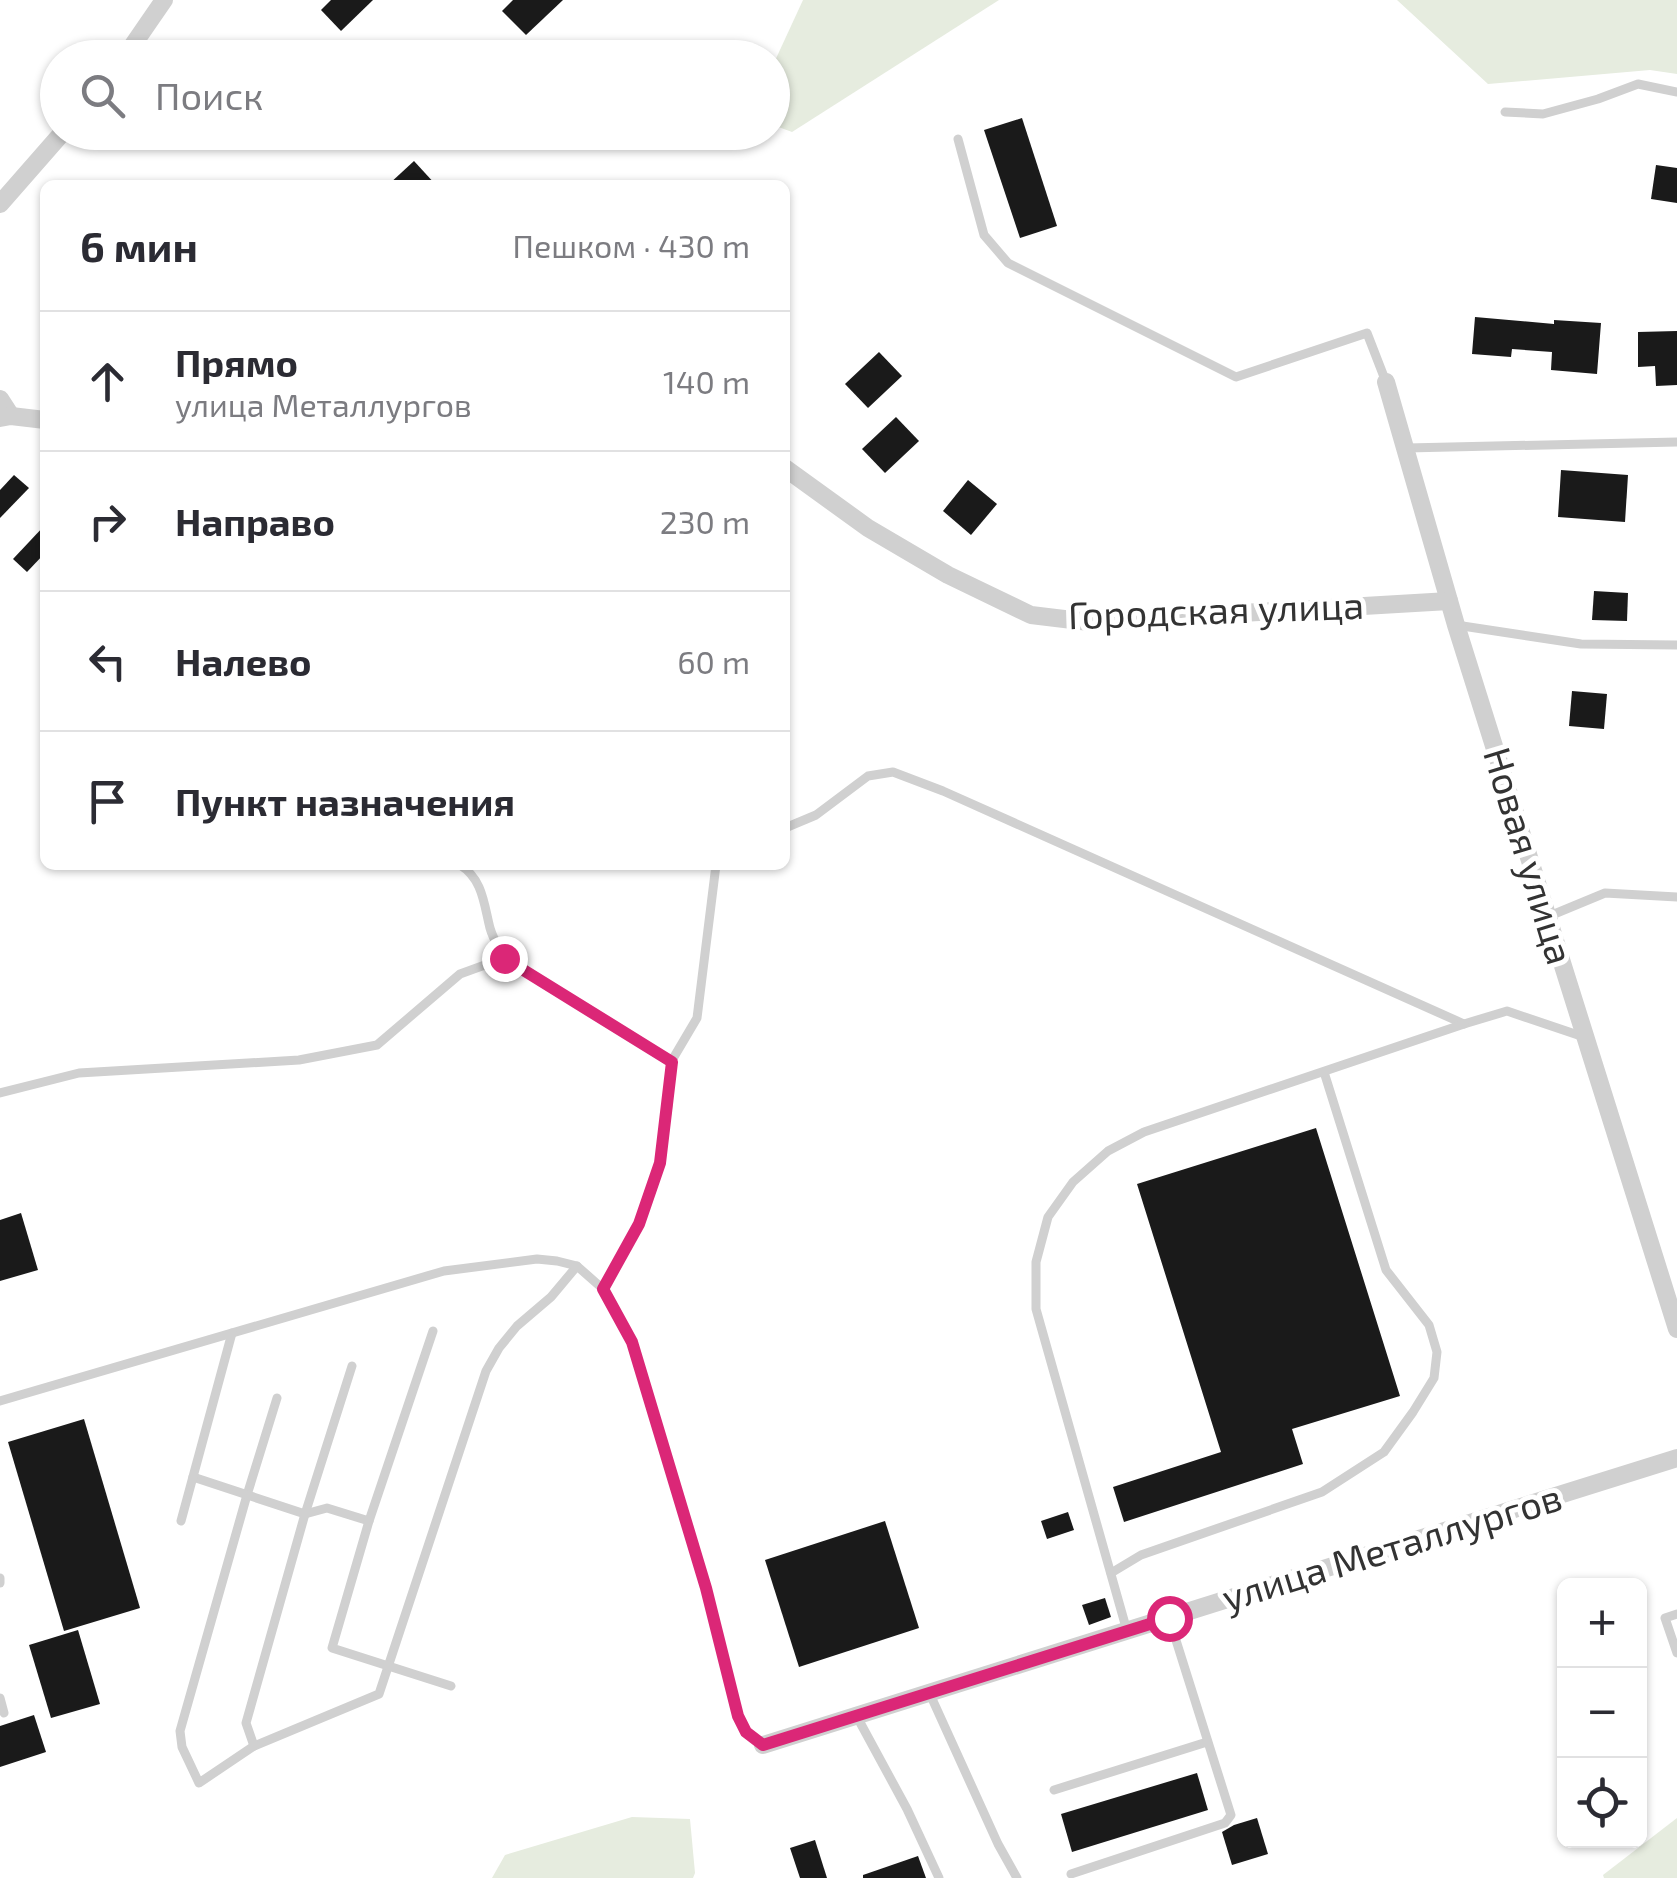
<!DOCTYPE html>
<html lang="ru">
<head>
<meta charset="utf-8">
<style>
	body { margin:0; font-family:"Exo 2",sans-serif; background:#f7f7f7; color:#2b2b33 }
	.controls { position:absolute; right:30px; bottom:30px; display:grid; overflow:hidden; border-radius:15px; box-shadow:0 2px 8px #0004 }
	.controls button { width:90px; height:90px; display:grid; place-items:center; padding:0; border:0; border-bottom:2px solid #e1e1e2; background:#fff; color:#2b2b33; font:50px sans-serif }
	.stop { position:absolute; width:30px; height:30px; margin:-22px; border:8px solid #db2777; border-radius:50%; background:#fff }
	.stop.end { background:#db2777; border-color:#fff; box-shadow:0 2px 10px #0008 }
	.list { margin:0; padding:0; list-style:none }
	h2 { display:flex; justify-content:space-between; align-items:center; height:130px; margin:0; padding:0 40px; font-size:42px }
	h2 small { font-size:32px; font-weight:400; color:#7c7c81 }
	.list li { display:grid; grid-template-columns:65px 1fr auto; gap:30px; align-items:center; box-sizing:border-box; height:140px; padding:0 40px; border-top:2px solid #e1e1e2 }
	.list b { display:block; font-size:38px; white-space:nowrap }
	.list p { margin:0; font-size:32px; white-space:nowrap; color:#7c7c81 }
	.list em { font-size:32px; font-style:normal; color:#7c7c81 }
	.icon { flex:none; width:55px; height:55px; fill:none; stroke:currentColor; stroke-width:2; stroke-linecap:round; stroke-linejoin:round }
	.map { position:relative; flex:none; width:1677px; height:1878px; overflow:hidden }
	.search { position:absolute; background:#fff; box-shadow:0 2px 8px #0004; left:40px; top:40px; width:750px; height:110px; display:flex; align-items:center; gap:25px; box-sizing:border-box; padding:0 35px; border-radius:55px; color:#7c7c81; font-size:38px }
	.panel { position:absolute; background:#fff; box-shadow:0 2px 8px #0004; left:40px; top:180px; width:750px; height:690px; border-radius:15px }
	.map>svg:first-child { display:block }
</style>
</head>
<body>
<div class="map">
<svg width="1677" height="1878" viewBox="0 0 1677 1878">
	<rect width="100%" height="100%" fill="#fff"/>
	<!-- green -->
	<g fill="#e6ecdf">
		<polygon points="803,0 999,0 792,132 773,125 773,65"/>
		<polygon points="1397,0 1677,0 1677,74 1650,70 1488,84"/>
		<polygon points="632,1817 690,1819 695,1873 693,1878 492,1878 505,1855"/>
		<polygon points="1677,1818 1677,1878 1604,1878 1603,1875"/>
	</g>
	<!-- building -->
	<g fill="#1a1a1a">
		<polygon points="331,0 373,0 341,31 321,10"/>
		<polygon points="513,0 563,0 526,35 502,11"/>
		<polygon points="1022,118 1057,226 1020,238 984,130"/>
		<polygon points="414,161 436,185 388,185"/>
		<polygon points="1656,165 1677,168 1677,203 1651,199"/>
		<polygon points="1475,317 1554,324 1554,320 1601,323 1597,374 1551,370 1552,352 1512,349 1511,357 1472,354"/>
		<polygon points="1677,331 1677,385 1656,386 1655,366 1638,367 1638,332"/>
		<polygon points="879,352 902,376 868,408 845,384"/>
		<polygon points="896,417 919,441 885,473 862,449"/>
		<polygon points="1561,470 1628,475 1625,522 1558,517"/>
		<polygon points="14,475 29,488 0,518 0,490"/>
		<polygon points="968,480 997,504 971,535 943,511"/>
		<polygon points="45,525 45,553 27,572 13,559"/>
		<polygon points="1594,591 1628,593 1627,621 1592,620"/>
		<polygon points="1572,691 1607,694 1604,729 1569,726"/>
		<polygon points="1316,1128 1400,1396 1292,1429 1303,1464 1124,1522 1113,1487 1221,1452 1137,1184"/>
		<polygon points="21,1213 38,1270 0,1281 0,1220"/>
		<polygon points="84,1419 140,1608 64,1631 8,1442"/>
		<polygon points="1068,1512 1074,1530 1047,1539 1041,1521"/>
		<polygon points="885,1521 919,1628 799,1667 765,1560"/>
		<polygon points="1105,1598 1111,1617 1089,1625 1082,1605"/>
		<polygon points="78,1630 100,1704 51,1718 29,1645"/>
		<polygon points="34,1715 46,1752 0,1767 0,1726"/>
		<polygon points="1197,1773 1208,1810 1072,1852 1061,1814"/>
		<polygon points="1257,1818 1268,1854 1232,1865 1222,1832 1234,1825"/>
		<polygon points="815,1840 827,1878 800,1878 790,1848"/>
		<polygon points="918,1856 926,1878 863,1878 863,1875"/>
	</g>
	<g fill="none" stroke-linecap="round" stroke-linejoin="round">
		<!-- lane -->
		<g stroke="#d0d0d0" stroke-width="9">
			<polyline points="1505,112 1543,114 1598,99 1638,84 1677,92"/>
			<polyline points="958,139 984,235 1008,263 1236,377 1367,333 1386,382"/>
			<polyline points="1407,448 1677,442"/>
			<polyline points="1456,625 1581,644 1677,645"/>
			<polyline points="785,828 816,815 868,776 893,772 943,791 1464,1024 1507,1011 1584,1037"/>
			<path d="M460,865C483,879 484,905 490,928C493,939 499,948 504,958L671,1062"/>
			<polyline points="1547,917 1605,893 1677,897"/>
			<polyline points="0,1093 79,1073 299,1060 377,1045 460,974 504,958"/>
			<polyline points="603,1289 639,1225 659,1163 668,1106 671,1062 697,1018 716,865"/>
			<polyline points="277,1398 247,1495 180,1731 182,1747 199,1783 254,1746 379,1694 486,1371 499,1348 517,1326 551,1297 577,1266"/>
			<polyline points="0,1401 444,1271 537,1259 557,1261 577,1266 603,1289 632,1342 706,1588 737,1716 746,1732 763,1745"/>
			<polyline points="193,1477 305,1514 327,1508 369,1521 332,1648 451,1686"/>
			<polyline points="181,1521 232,1333"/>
			<polyline points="369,1521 433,1331"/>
			<polyline points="1111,1573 1141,1555 1322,1492 1384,1452 1413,1412 1434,1378 1437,1352 1429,1325 1386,1270 1324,1072"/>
			<polyline points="0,1578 0,1583"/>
			<polyline points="1677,1614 1665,1618 1677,1653"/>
			<polyline points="1127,1631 1036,1309 1036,1262 1048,1217 1073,1182 1108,1151 1144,1132 1464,1024"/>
			<polyline points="929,1692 998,1844 1017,1878"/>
			<polyline points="0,1698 4,1713"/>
			<polyline points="856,1715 907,1809 939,1878"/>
			<polyline points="254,1746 246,1723 305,1514 352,1366"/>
			<polyline points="1054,1790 1207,1742"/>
			<polyline points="1071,1874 1225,1823 1231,1815 1169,1618"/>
		</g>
		<!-- street -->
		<g stroke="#d0d0d0" stroke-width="18">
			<polyline points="124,58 164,0"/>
			<polyline points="0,204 63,132"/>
			<polyline points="1386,382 1456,625 1677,1329"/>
			<polyline points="0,399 11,416"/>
			<polyline points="0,418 11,416 45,420"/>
			<polyline points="785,468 868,528 948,575 1031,615 1089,622 1449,601"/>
			<polyline points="763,1745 1677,1458"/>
		</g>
	</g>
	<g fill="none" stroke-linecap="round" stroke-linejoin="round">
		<!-- route -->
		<polyline stroke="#db2777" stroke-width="12" points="504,958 672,1062 660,1163 639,1224 603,1289 632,1342 706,1588 738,1716 746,1732 763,1745 1169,1618"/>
	</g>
	<g text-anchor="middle" stroke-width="10" stroke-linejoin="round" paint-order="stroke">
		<!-- street labels -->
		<g font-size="38" fill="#333" stroke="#fff">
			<text transform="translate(1216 611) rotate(-2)" y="13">Городская улица</text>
			<text transform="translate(1528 856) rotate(73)" y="13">Новая улица</text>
			<text transform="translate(1392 1548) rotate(-17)" y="13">улица Металлургов</text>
		</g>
	</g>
</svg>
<div class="controls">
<button>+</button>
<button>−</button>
<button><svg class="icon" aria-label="locate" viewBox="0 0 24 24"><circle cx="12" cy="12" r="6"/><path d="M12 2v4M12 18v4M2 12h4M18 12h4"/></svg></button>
</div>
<div class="stop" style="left:1169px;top:1618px"></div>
<div class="stop end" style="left:504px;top:958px"></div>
<div class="search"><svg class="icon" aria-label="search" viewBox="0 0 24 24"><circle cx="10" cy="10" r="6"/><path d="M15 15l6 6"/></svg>Поиск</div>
<section class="panel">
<h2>6 мин<small>Пешком · 430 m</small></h2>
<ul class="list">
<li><svg class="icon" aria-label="ahead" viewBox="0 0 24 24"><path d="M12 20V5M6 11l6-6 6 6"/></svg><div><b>Прямо</b><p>улица Металлургов</p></div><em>140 m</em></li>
<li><svg class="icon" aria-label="right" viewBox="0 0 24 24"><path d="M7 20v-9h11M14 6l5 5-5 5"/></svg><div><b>Направо</b></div><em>230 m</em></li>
<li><svg class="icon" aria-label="left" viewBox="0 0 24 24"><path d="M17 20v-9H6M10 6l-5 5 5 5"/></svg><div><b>Налево</b></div><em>60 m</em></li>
<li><svg class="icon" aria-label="arrive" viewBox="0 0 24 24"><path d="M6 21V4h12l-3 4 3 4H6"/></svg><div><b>Пункт назначения</b></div></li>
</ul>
</section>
</div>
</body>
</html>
